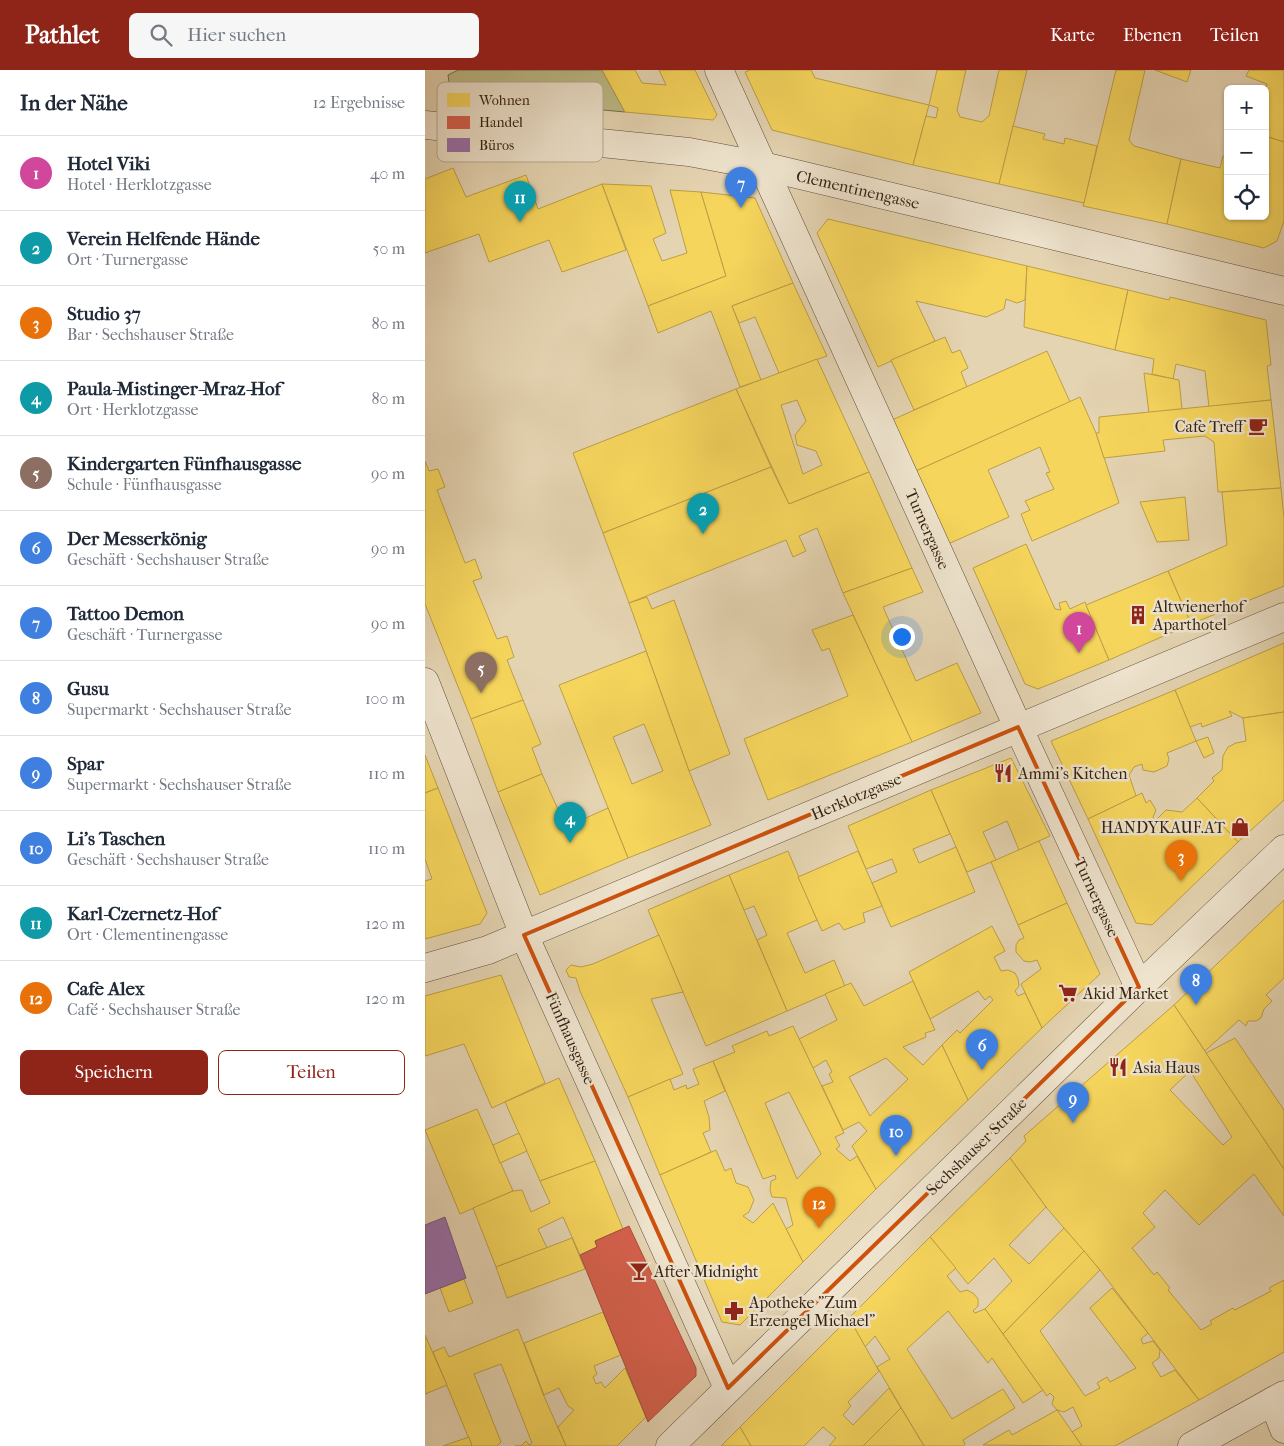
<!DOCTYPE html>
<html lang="de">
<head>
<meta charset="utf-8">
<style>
	body { margin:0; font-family:"IM FELL French Canon",serif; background:#f6f6f7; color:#1f2937 }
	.controls { position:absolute; right:15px; top:15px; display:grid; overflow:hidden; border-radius:8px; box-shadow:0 1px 4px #0004 }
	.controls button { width:45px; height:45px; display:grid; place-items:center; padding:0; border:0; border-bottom:1px solid #e0e1e3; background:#fff; color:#1f2937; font:25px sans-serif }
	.you { position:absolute; left:476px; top:566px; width:18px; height:18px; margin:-12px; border:4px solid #fff; border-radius:50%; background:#1a73e8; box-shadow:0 0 0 8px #1a73e833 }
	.badge { display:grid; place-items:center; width:32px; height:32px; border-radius:50%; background:#8f2418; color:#fff; font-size:16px; font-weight:700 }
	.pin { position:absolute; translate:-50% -41px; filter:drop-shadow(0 1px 2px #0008) }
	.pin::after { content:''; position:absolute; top:26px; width:18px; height:15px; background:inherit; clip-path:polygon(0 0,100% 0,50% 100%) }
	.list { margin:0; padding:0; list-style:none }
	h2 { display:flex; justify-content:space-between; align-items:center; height:65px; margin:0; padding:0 20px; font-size:21px }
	h2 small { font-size:16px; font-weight:400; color:#747a83 }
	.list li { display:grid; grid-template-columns:32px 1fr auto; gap:15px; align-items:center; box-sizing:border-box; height:75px; padding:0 20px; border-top:1px solid #e0e1e3 }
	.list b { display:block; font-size:19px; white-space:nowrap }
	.list p { margin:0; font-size:16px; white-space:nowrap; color:#747a83 }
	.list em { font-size:16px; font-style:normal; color:#747a83 }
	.actions { display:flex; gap:10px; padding:15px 20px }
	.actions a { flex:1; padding:11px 0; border:1px solid #8f2418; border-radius:8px; text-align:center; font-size:18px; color:#8f2418 }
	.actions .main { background:#8f2418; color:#fff }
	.icon { flex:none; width:28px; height:28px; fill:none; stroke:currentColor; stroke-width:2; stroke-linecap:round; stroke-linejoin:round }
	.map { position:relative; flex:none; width:859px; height:1376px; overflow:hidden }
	header { display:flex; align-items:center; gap:30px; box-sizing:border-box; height:70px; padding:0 25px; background:#8f2418; color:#fff }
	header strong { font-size:24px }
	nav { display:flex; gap:28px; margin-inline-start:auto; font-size:18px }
	.search { width:350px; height:45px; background:#f6f6f7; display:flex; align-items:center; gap:12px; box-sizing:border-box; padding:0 18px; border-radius:8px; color:#747a83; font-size:19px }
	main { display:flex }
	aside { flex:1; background:#fff }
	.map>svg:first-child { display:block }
</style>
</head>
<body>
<header>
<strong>Pathlet</strong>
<div class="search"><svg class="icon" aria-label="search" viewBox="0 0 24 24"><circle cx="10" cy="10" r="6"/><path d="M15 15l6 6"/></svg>Hier suchen</div>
<nav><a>Karte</a><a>Ebenen</a><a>Teilen</a></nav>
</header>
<main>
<aside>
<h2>In der Nähe<small>12 Ergebnisse</small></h2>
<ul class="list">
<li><span class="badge" style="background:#d1479c">1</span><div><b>Hotel Viki</b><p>Hotel · Herklotzgasse</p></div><em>40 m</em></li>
<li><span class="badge" style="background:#0f9aa8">2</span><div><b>Verein Helfende Hände</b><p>Ort · Turnergasse</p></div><em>50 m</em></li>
<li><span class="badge" style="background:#e8710a">3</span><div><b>Studio 37</b><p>Bar · Sechshauser Straße</p></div><em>80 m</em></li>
<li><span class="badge" style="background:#0f9aa8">4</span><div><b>Paula-Mistinger-Mraz-Hof</b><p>Ort · Herklotzgasse</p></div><em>80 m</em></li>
<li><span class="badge" style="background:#8d6e63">5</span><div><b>Kindergarten Fünfhausgasse</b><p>Schule · Fünfhausgasse</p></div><em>90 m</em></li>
<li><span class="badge" style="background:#3f7fe0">6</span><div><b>Der Messerkönig</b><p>Geschäft · Sechshauser Straße</p></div><em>90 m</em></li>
<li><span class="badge" style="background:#3f7fe0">7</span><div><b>Tattoo Demon</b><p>Geschäft · Turnergasse</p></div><em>90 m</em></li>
<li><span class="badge" style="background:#3f7fe0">8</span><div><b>Gusu</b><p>Supermarkt · Sechshauser Straße</p></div><em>100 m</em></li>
<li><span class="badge" style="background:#3f7fe0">9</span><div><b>Spar</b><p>Supermarkt · Sechshauser Straße</p></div><em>110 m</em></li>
<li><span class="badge" style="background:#3f7fe0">10</span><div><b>Li's Taschen</b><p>Geschäft · Sechshauser Straße</p></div><em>110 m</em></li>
<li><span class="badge" style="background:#0f9aa8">11</span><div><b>Karl-Czernetz-Hof</b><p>Ort · Clementinengasse</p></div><em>120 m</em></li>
<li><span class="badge" style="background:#e8710a">12</span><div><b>Cafe Alex</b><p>Café · Sechshauser Straße</p></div><em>120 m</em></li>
</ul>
<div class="actions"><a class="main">Speichern</a><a>Teilen</a></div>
</aside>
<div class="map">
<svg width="859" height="1376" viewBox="0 0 859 1376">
	<rect width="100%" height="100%" fill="#e5d4b2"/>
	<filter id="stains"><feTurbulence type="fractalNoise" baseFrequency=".004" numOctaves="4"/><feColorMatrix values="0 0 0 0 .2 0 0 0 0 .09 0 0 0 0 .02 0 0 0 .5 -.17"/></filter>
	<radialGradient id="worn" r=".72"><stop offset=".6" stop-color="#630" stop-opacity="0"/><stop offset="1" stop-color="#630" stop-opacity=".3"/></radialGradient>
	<!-- green -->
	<polygon fill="#bdbb87" stroke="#786e4d" points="33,0 177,0 200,42 26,26 23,5"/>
	<!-- homes -->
	<g fill="#f6d55c" stroke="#bc9f46" fill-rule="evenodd">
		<polygon points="177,0 210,0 217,13 241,15 234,0 270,0 292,45 288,50 200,42"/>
		<polygon points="325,0 386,0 390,8 504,35 488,95 347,60 320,2"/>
		<polygon points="512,0 541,0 532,40 535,47 557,52 564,46 574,0 602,0 574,114 488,95 501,46 511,48 513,38 504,35"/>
		<polygon points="691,0 720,0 704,70 709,76 756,89 742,154 658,136"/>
		<polygon points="730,0 766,0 762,12"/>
		<polygon points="824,0 859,0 859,72 840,66 840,20 842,14 821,6"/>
		<polygon points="588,56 620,64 618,69 639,74 640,68 672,76 659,133 574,114"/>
		<polygon points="840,66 859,72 859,151 852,171 839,178 742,154 756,89 795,98 798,86 803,87 803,146 840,146"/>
		<polygon points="28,98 41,127 101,105 113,139 177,114 201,180 137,202 124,170 64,192 54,164 0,183 0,109"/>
		<polygon points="177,114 226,116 241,163 228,169 237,191 262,183 245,120 276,122 301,206 223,236"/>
		<polygon points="276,122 330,128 368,213 307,236 336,310 315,317 286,241 233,263 223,236 301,206"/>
		<polygon points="403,149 602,196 600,230 592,233 581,229 579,239 561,247 491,231 510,271 453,297 392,163"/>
		<polygon points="602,196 703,220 690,280 599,257"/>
		<polygon points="368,213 402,286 354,303 330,247 314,253 307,236"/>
		<polygon points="703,220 744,230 745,227 841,250 846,295 842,296 846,330 784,337 780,301 751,294 748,309 727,304 729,289 690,280"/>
		<polygon points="520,267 527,283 535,280 543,298 536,302 542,317 489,340 466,290"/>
		<polygon points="622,281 645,332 491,401 467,350"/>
		<path d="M392,289L444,402L364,434L311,319ZM372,330L381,351L370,365L372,375L391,381L397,395L378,404L356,335Z"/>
		<polygon points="719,303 754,310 757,339 724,343"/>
		<polygon points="311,319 346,397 178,463 148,383"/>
		<polygon points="655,327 671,363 694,433 607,471 596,444 605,440 600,431 629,419 621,403 625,402 615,377 563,400 584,447 523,474 491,401"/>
		<polygon points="846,330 856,418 793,422 789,372 780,366 738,370 740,381 679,388 671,363 674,363 674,347"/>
		<polygon points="0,391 4,401 13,399 20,417 12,420 40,493 50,489 57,508 48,511 72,569 82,566 89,587 82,590 98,630 46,649 0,534"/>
		<polygon points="346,397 364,434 444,402 487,498 418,523 392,458 374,466 381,481 368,487 361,470 204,533 178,463"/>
		<polygon points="856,418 859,448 859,516 766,554 743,501 802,475 797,422"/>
		<polygon points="760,427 764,470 732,472 715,432"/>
		<polygon points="601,474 630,539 636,540 634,533 641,531 645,539 660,532 684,590 613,619 600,614 548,498"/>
		<polygon points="487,498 498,522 458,537 491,611 532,593 556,643 487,672 418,523"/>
		<polygon points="743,501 766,554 684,590 661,535"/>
		<polygon points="222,527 227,539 249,530 305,684 264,701 204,533"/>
		<polygon points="428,545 487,672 343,730 319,669 423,626 404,578 397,581 387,560"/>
		<polygon points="859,573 859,642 818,648 804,641 807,646 777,657 776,653 765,657 750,620"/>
		<path d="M221,581L264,701L286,755L203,788L134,615ZM219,654L238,701L207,714L188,667Z"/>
		<polygon points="750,620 771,671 742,683 744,689 742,696 729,702 718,700 717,694 709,697 704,705 711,726 663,749 626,671"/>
		<polygon points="98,630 116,674 107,678 117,704 73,722 46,649"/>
		<polygon points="859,642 859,730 813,772 772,728 789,711 787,708 797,700 798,686 803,677 811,673 821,671 818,648"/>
		<polygon points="783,667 789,683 779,688 771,671"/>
		<polygon points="0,685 13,718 0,723"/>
		<polygon points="586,688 625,766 594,780 582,751 558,762 571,790 542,802 506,720"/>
		<polygon points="117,704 141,757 183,738 203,788 115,825 73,722"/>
		<polygon points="13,718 62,843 55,854 0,869 0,811 7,809 0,789 0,723"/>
		<polygon points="506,720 525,764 488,779 494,793 531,777 550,822 466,857 447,813 472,802 467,789 441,799 423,756"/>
		<polygon points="717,723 721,733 725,730 731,740 728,747 730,751 741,740 757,742 772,728 813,772 727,855 711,853 663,749"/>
		<polygon points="614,771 642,833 593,855 566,792"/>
		<polygon points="363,781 392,850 362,863 380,903 409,890 420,916 362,941 332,870 342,865 329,836 319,840 304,805"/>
		<polygon points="433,781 457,836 438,843 440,852 419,860 414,853 397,861 373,807"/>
		<polygon points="304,805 362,941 281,976 223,840"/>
		<polygon points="859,830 859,908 841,925 847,931 839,939 836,948 831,951 823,951 821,956 814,950 780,981 749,935"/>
		<polygon points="642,833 675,904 617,958 596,914 616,899 612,890 605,892 599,891 591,882 591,875 594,870 599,868 593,855"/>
		<polygon points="567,856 580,881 569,887 576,901 583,900 590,903 593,909 594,916 590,921 593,926 600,923 617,958 543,1030 517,975 532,960 535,963 568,930 565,926 560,930 553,921 505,949 484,902"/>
		<polygon points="234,865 258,922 226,929 258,1004 203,1027 155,921 151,908 144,907 141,900 146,895 156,897 168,894"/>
		<polygon points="76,905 120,1013 67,1038 39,974 0,986 0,926"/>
		<path d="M488,911L510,960L500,963L501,967L478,977L498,995L517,975L543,1030L451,1119L427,1076L442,1061L434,1052L418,1060L397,1016L408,1012L404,1004L407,1002L401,990L388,998L374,969L412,950L400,924L426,913L439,936ZM461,988L483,1009L445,1046L424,1007Z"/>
		<path d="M749,935L859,1099V1146L829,1104L774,1155L740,1120L718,1143L730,1157L707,1178L729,1205L732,1202L745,1218L743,1220L776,1260L787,1254L785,1251L808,1238L810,1240L846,1221L844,1218L859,1210V1282L774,1330L675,1200L621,1137L585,1088L601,1071L599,1066ZM765,1001L807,1067L798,1075L745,1020Z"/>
		<path d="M368,956L419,1063L410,1067L415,1076L411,1079L425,1091L432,1086L451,1119L378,1192L361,1159L368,1155L361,1128L347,1127L345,1120L346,1111L351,1109L350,1105L338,1109L288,991L310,982L307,976L342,961L344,966ZM364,1022L396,1084L372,1109L340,1033Z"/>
		<polygon points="810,968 859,1040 859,1099 781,983"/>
		<polygon points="288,991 300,1021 279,1031 284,1047 285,1060 278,1063 286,1082 235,1105 203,1027 245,1009 249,1020 261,1015 262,1019 274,1014 268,999"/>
		<polygon points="134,1008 170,1091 115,1111 80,1032"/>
		<polygon points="52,1039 88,1121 35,1144 0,1060"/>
		<polygon points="94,1063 102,1081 75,1093 68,1075"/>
		<polygon points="291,1080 300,1101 306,1098 311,1113 323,1117 329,1130 324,1142 318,1146 328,1153 348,1133 378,1192 315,1255 297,1252 235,1105"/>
		<polygon points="585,1088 621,1137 584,1175 604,1194 639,1158 659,1181 578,1264 560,1239 587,1211 569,1188 543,1214 505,1167"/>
		<polygon points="170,1091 198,1159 170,1171 172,1177 155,1185 138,1147 113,1159 122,1178 71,1197 48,1138 88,1121 97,1120 106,1142 125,1133 115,1111"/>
		<polygon points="505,1167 531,1198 522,1206 535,1222 542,1220 549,1224 553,1229 553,1236 548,1241 550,1243 560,1239 618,1320 598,1333 567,1288 563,1293 523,1241 482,1279 527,1349 578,1319 590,1338 538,1370 540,1374 538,1376 499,1376 452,1297 465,1289 450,1266 440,1277 424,1248"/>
		<polygon points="147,1168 160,1199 82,1228 71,1197"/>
		<polygon points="659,1181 675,1200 615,1261 660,1326 675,1318 672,1313 682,1307 685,1312 711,1298 665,1238 687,1218 723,1263 716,1269 718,1274 728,1271 735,1280 734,1288 727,1293 736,1307 750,1300 774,1330 690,1376 657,1376 647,1362 657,1356 648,1337 639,1342 632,1340 627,1334 629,1327 625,1323 622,1326 578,1264"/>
		<polygon points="39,1209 48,1233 24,1242 15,1218"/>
		<polygon points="178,1242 196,1285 169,1296 172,1304 168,1307 171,1314 176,1312 180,1318 200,1298 221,1347 192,1376 141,1376 133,1357 149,1340 143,1336 134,1318 119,1325 99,1273"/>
		<polygon points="424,1248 454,1301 423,1332 426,1336 418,1345 428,1355 464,1318 476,1338 438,1376 404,1376 411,1368 398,1357 379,1376 326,1376 315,1357"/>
		<polygon points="93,1259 118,1324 141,1376 90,1376 96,1376 101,1371 104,1375 107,1373 76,1294 49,1304 76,1372 72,1376 47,1376 8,1282 19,1277 24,1287"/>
		<polygon points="0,1265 22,1315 0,1324"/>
		<polygon points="476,1338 499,1376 438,1376"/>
		<polygon points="632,1340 657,1376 558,1375 584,1360 587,1365"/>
		<polygon points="315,1357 326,1376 296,1376"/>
		<polygon points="44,1367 47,1376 18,1376"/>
	</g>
	<!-- shops -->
	<polygon fill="#d6604d" stroke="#a54d3c" points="204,1156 271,1298 271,1306 223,1352 155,1185 172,1177 170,1171"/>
	<!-- offices -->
	<polygon fill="#9970ab" stroke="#7a587d" points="20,1147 41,1208 0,1224 0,1155"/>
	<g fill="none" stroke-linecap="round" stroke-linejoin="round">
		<!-- minor casing -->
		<g stroke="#604e3b" stroke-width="29">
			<g id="minor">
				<polyline points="294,0 593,657 714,917"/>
				<polyline points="0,612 99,865 303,1318"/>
				<polyline points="0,898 63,880 859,547"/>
				<polyline points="848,1331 859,1359"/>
				<polyline points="767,1376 859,1325"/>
			</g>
		</g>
		<!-- tertiary casing -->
		<g stroke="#604e3b" stroke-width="29">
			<g id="tertiary">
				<polyline points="0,55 264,82 338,96 859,221"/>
				<polyline points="245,1376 714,917 859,779"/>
			</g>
		</g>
		<!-- minor -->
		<use href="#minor" stroke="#eee3cd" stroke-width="28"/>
		<!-- tertiary -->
		<use href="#tertiary" stroke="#eee3cd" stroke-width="28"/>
	</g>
	<!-- marked area -->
	<path fill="none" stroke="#cd510d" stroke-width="4" stroke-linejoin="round" d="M593,657L714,917L303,1318L99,865Z"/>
	<!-- icons -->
	<defs>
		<g id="cafe-bare" transform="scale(1.5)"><path d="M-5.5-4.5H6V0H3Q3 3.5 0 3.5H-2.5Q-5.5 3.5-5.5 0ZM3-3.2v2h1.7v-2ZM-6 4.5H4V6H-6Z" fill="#8f2418" stroke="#eee3cd" stroke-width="2.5" paint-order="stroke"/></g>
		<g id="building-bare" transform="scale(1.5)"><path d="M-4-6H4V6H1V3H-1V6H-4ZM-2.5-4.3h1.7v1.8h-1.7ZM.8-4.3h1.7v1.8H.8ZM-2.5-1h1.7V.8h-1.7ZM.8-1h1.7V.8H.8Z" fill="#8f2418" stroke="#eee3cd" stroke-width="2.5" paint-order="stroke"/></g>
		<g id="restaurant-bare" transform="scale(1.5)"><path d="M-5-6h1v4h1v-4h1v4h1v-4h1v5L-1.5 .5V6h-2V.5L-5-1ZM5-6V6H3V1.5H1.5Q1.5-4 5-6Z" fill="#8f2418" stroke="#eee3cd" stroke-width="2.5" paint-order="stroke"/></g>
		<g id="shop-bare" transform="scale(1.5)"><path d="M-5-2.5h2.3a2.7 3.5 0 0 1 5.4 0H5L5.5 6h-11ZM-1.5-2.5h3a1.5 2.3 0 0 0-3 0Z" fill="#8f2418" stroke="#eee3cd" stroke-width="2.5" paint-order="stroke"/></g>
		<g id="supermarket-bare" transform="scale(1.5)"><path d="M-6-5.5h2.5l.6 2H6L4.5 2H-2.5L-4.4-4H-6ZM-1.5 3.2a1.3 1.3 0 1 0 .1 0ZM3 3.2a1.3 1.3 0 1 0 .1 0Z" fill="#8f2418" stroke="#eee3cd" stroke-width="2.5" paint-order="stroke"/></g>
		<g id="bar-bare" transform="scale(1.5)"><path d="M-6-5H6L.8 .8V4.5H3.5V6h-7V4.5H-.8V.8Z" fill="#8f2418" stroke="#eee3cd" stroke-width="2.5" paint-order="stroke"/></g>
		<g id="pharmacy-bare" transform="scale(1.5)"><path d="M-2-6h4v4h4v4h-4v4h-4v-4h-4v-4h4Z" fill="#8f2418" stroke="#eee3cd" stroke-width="2.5" paint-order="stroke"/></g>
	</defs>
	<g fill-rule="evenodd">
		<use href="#cafe-bare" x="833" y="356"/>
		<use href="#building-bare" x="713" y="545"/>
		<use href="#restaurant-bare" x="578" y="703"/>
		<use href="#shop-bare" x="815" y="757"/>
		<use href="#supermarket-bare" x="643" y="923"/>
		<use href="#restaurant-bare" x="693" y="997"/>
		<use href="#bar-bare" x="214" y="1201"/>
		<use href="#pharmacy-bare" x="309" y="1241"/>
	</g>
	<g text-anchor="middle" stroke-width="5" stroke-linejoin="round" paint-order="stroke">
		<!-- street labels -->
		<g font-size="16" fill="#332113" stroke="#eee3cd">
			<text transform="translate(433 119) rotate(13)" y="6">Clementinengasse</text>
			<text transform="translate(503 459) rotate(66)" y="6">Turnergasse</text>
			<text transform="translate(431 726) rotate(-23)" y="6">Herklotzgasse</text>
			<text transform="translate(672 827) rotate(65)" y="6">Turnergasse</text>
			<text transform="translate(146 968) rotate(66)" y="6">Fünfhausgasse</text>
			<text transform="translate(551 1076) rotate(-44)" y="6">Sechshauser Straße</text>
		</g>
		<!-- poi labels -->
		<g font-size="16" fill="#332113" stroke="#eee3cd" text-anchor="start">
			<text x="818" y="362" text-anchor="end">Cafe Treff</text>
			<text x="728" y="542">Altwienerhof<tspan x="728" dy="18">Aparthotel</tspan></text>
			<text x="593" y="709">Ammi's Kitchen</text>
			<text x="800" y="763" text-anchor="end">HANDYKAUF.AT</text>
			<text x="658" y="929">Akid Market</text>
			<text x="708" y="1003">Asia Haus</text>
			<text x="229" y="1207">After Midnight</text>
			<text x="324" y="1238">Apotheke "Zum<tspan x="324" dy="18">Erzengel Michael"</tspan></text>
		</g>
	</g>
	<!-- legend -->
	<rect x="12" y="12" width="166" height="80" rx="8" fill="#eee3cd" stroke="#b6a995" stroke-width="1"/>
	<rect x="22" y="23" width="23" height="14" fill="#f6d55c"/>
	<rect x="22" y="46" width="23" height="13" fill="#d6604d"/>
	<rect x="22" y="68" width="23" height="14" fill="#9970ab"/>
	<g font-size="14" fill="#332113">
		<text x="54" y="35">Wohnen</text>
		<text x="54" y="57">Handel</text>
		<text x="54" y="80">Büros</text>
	</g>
	<rect width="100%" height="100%" filter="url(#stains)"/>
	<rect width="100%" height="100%" fill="url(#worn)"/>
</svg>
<div class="controls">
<button>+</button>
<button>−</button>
<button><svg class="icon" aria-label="locate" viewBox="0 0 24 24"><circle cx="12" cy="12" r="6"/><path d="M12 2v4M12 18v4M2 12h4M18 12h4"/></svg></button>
</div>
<div class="you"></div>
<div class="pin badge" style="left:654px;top:583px;background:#d1479c">1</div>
<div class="pin badge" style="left:278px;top:464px;background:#0f9aa8">2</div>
<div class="pin badge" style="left:756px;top:811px;background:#e8710a">3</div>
<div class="pin badge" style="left:145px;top:773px;background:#0f9aa8">4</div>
<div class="pin badge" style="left:56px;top:623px;background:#8d6e63">5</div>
<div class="pin badge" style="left:557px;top:1000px;background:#3f7fe0">6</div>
<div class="pin badge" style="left:316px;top:138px;background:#3f7fe0">7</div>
<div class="pin badge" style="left:771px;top:935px;background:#3f7fe0">8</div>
<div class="pin badge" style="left:648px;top:1053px;background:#3f7fe0">9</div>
<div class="pin badge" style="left:471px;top:1086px;background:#3f7fe0">10</div>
<div class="pin badge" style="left:95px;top:152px;background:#0f9aa8">11</div>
<div class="pin badge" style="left:394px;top:1158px;background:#e8710a">12</div>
</div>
</main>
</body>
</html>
